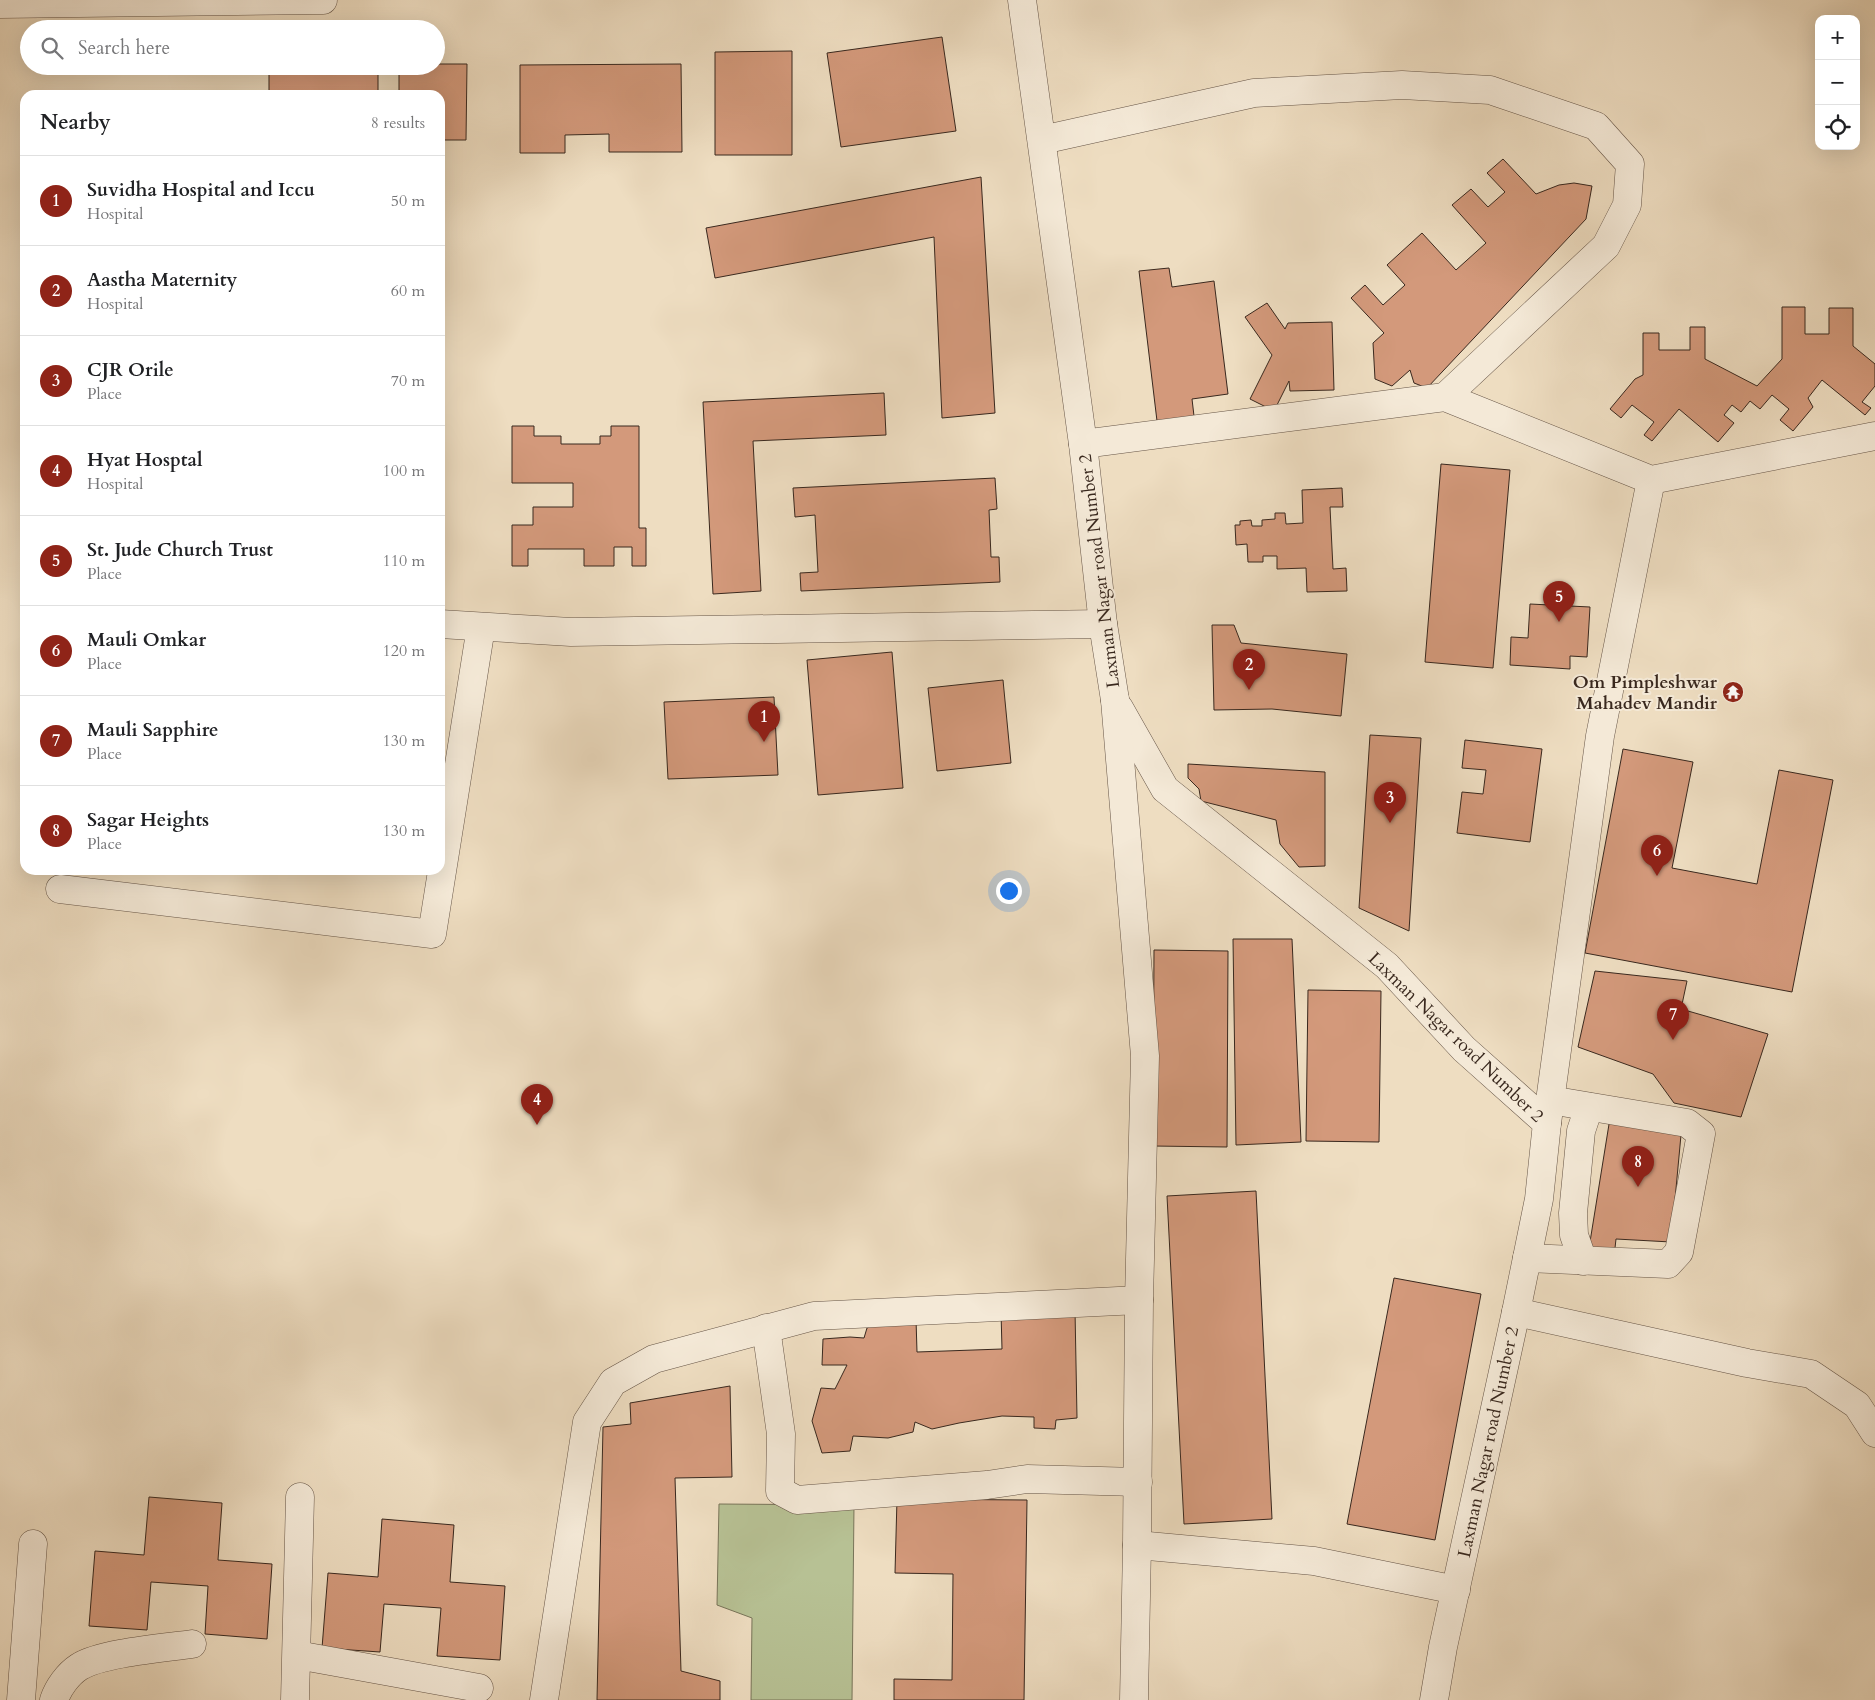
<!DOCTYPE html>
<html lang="en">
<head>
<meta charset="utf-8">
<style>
	body { margin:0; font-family:Cardo,serif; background:#f6f6f6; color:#202124 }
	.controls { position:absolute; right:15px; top:15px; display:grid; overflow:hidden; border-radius:10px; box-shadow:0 5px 20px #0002 }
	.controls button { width:45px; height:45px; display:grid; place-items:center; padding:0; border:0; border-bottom:1px solid #e0e0e0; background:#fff; color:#202124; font:25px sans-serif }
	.you { position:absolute; left:1008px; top:890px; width:18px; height:18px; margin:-12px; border:4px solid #fff; border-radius:50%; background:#1a73e8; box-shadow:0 0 0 8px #1a73e833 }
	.badge { display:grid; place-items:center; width:32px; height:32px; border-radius:50%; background:#8f2418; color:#fff; font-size:16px; font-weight:700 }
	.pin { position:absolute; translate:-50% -41px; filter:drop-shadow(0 1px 2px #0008) }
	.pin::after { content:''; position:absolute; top:26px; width:18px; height:15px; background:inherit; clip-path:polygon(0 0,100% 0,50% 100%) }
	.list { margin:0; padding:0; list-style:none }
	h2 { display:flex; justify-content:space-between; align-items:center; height:65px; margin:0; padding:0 20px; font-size:21px }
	h2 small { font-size:16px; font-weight:400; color:#757577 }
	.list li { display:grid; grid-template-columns:32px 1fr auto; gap:15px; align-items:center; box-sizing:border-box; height:90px; padding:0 20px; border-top:1px solid #e0e0e0 }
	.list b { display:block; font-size:19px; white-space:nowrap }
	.list p { margin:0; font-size:16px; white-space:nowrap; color:#757577 }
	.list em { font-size:16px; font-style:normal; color:#757577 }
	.icon { flex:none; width:28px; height:28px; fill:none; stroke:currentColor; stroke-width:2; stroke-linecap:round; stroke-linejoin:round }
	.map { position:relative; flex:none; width:1875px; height:1700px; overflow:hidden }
	.search { position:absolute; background:#fff; box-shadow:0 5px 20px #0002; left:20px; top:20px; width:425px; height:55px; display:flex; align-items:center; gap:12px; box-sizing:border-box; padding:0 18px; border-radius:28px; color:#757577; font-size:19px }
	.panel { position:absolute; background:#fff; box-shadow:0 5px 20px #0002; left:20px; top:90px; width:425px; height:785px; border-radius:15px }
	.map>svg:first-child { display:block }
</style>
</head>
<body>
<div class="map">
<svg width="1875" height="1700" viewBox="0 0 1875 1700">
	<rect width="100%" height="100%" fill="#eeddc1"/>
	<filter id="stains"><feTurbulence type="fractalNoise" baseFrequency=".004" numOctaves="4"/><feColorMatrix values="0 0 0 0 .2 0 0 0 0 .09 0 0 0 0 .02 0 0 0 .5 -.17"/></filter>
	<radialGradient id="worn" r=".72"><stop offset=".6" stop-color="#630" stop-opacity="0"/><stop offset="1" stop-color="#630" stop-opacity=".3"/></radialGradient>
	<!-- green -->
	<polygon fill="#b7c194" stroke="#787459" points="719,1504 854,1505 852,1700 751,1700 752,1618 717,1605"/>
	<!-- building -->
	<g fill="#d3997b" stroke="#39281e">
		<polygon points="942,37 956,131 841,147 827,53"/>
		<polygon points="792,51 792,155 715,155 715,52"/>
		<polygon points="436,64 467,64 466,140 440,140 440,95 399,95 399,66 436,66"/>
		<polygon points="681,64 682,152 609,152 609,134 565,135 565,153 520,153 520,65"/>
		<rect x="269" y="66" width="109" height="29"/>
		<polygon points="1503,159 1536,194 1559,185 1574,183 1592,186 1586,219 1427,388 1414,383 1410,370 1392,386 1375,379 1373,343 1384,333 1351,298 1365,285 1383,305 1405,285 1387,265 1422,233 1456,270 1486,243 1452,205 1471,189 1488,207 1505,192 1487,173"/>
		<polygon points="981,177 995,413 942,418 934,237 715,278 706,228"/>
		<polygon points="1169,268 1172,287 1214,281 1228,394 1192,399 1194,416 1157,421 1139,271"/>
		<polygon points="1267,303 1285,329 1288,323 1332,322 1334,390 1290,391 1289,381 1274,411 1250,399 1272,355 1245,317"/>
		<polygon points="1782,307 1805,307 1805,334 1829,334 1829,308 1853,308 1853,346 1875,364 1875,386 1862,402 1871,408 1865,415 1822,380 1808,398 1813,407 1793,431 1780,420 1789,409 1772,395 1760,409 1750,401 1741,412 1732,405 1724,415 1734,423 1718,442 1679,409 1652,441 1644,435 1654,422 1632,405 1621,418 1610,409 1635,379 1643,375 1643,333 1659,333 1659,350 1690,350 1690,327 1705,327 1705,359 1757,386 1782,359"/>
		<polygon points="884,393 886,435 753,441 761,591 713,594 703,402"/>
		<polygon points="512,426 534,426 534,436 561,436 561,444 600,444 600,436 611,436 611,426 639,426 639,528 646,528 646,566 632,566 632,547 614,547 614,566 584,566 584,549 528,549 528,566 512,566 512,525 533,525 533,507 573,507 573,483 512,483"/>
		<polygon points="1441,464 1510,470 1493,668 1425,662"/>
		<polygon points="995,478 997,509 989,510 991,557 999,557 1000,582 801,591 800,573 818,572 815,515 795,517 793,488"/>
		<polygon points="1342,488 1343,507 1330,507 1333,569 1346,568 1347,591 1307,592 1306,568 1277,569 1277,556 1263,556 1263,562 1248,562 1247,544 1236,545 1235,525 1240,525 1240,521 1251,520 1252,526 1262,526 1262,520 1275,519 1275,513 1285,513 1286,524 1303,523 1302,490"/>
		<polygon points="1530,604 1590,607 1587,657 1570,656 1570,669 1510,665 1511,637 1528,638"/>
		<polygon points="1212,625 1234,625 1241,643 1347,654 1341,716 1272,709 1214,710"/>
		<polygon points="892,652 903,788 818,795 807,660"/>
		<polygon points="1003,680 1011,763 937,771 928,688"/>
		<polygon points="774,697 778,775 668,779 664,702"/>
		<polygon points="1370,735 1421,738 1409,931 1359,908"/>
		<polygon points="1465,740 1542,749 1530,842 1457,833 1462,792 1483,794 1486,770 1462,768"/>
		<polygon points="1623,749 1693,762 1672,868 1757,884 1779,770 1833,780 1792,992 1585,953"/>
		<polygon points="1188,764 1325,772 1325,866 1299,867 1280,844 1276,820 1201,801 1199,789 1188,778"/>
		<polygon points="1233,939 1292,939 1301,1142 1236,1145"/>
		<polygon points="1154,950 1228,951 1227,1147 1153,1146"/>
		<polygon points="1595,971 1687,981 1681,1009 1768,1034 1741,1117 1674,1103 1653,1074 1578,1047"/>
		<polygon points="1308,990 1381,991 1379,1142 1306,1141"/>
		<polygon points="1610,1118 1681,1135 1671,1242 1616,1239 1615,1248 1589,1248"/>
		<polygon points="1256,1191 1272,1519 1184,1524 1167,1196"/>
		<polygon points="1394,1278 1481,1294 1435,1540 1347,1524"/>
		<polygon points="1075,1310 1077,1418 1056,1420 1055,1429 1034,1428 1034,1417 1002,1416 959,1423 932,1429 915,1422 913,1432 888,1438 853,1436 850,1451 822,1453 812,1421 821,1388 835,1389 847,1365 822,1365 823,1339 850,1337 864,1338 867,1328 881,1320 916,1319 917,1352 1002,1349 1001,1312"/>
		<polygon points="730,1386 732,1477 675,1478 681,1671 720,1681 720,1700 597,1700 603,1427 631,1424 630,1403"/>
		<polygon points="149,1497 222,1503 218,1560 272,1564 267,1639 205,1634 208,1586 151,1582 147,1630 89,1626 95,1551 144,1555"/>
		<polygon points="897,1499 1027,1500 1024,1700 894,1700 894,1679 952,1680 953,1574 895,1573"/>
		<polygon points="382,1519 454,1525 450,1582 505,1586 500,1660 437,1656 441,1608 384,1604 380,1652 322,1648 328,1573 378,1577"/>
	</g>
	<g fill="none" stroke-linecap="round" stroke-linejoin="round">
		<!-- minor casing -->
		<g stroke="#665547" stroke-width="29">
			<g id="minor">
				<polyline points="0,4 323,0"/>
				<polyline points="1042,140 1254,93 1402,85 1490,90 1596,126 1630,164 1627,205 1606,246 1445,397"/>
				<polyline points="1083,444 1445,397 1651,480 1875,436"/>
				<polyline points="440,624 571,632 1103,624"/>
				<polyline points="1119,708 1165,789 1387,966 1464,1049 1547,1123 1539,1199 1516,1312 1443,1647 1434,1700"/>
				<polyline points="60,889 432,934 481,627"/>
				<polyline points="1547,1123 1600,736 1651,480"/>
				<polyline points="1527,1258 1668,1264 1679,1252 1701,1134 1687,1123 1550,1100"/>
				<polyline points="1583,1261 1574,1235 1573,1213 1581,1131 1589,1107"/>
				<polyline points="1516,1312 1747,1363 1811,1374 1857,1405 1875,1433"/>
				<polyline points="766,1328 781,1434 780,1491 797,1500 987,1485 1027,1479 1138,1482"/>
				<polyline points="1137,1545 1314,1561 1456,1590"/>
				<polyline points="297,1655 479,1688"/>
				<polyline points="21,1700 33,1544"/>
				<path d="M54,1700C58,1688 68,1674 79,1667C101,1653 164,1648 192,1644"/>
				<polyline points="295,1700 300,1497"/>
				<polyline points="544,1700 587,1422 613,1382 654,1359 814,1316 1139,1300 1145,1056 1115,700"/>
			</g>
		</g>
		<!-- tertiary casing -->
		<g stroke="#665547" stroke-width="29">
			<g id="tertiary">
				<polyline points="1022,0 1083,444 1103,624 1115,700"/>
				<polyline points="1134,1700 1137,1545 1139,1300"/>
			</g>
		</g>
		<!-- minor -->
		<use href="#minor" stroke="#f4e9d7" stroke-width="28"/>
		<!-- tertiary -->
		<use href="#tertiary" stroke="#f4e9d7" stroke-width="28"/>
	</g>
	<!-- icons -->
	<defs>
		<g id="temple-disc" transform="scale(1.125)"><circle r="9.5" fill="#8f2418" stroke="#f4e9d7"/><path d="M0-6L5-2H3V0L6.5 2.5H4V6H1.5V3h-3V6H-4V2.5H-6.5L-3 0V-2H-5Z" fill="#fff"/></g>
	</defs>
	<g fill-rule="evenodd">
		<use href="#temple-disc" x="1733" y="692"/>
	</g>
	<g text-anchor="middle" stroke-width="4" stroke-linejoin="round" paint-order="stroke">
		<!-- street labels -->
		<g font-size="18" fill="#39281e" stroke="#f4e9d7">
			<text transform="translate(1099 571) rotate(-97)" y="6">Laxman Nagar road Number 2</text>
			<text transform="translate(1456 1037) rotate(44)" y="6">Laxman Nagar road Number 2</text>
			<text transform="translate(1488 1442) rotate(-78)" y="6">Laxman Nagar road Number 2</text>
		</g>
		<!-- poi labels -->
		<g font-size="18" font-weight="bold" fill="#39281e" stroke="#f4e9d7" text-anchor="end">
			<text x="1717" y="688">Om Pimpleshwar<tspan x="1717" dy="21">Mahadev Mandir</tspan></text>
		</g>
	</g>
	<rect width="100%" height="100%" filter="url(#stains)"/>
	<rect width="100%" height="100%" fill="url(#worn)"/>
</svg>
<div class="controls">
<button>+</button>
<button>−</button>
<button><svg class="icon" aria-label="locate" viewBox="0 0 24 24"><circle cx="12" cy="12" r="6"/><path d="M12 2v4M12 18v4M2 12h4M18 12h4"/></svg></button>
</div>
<div class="you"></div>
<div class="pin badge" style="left:764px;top:742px">1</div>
<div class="pin badge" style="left:1249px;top:690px">2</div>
<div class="pin badge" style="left:1390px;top:823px">3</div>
<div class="pin badge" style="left:537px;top:1125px">4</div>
<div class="pin badge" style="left:1559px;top:622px">5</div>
<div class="pin badge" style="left:1657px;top:876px">6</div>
<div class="pin badge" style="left:1673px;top:1040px">7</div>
<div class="pin badge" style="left:1638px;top:1187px">8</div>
<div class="search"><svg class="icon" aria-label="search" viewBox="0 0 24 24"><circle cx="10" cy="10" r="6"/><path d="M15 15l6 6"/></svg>Search here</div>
<section class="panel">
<h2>Nearby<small>8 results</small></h2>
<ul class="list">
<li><span class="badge">1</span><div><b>Suvidha Hospital and Iccu</b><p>Hospital</p></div><em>50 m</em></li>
<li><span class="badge">2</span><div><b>Aastha Maternity</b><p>Hospital</p></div><em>60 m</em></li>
<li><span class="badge">3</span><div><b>CJR Orile</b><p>Place</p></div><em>70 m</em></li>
<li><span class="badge">4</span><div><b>Hyat Hosptal</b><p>Hospital</p></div><em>100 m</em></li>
<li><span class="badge">5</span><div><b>St. Jude Church Trust</b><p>Place</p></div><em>110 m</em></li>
<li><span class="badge">6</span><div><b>Mauli Omkar</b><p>Place</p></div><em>120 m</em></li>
<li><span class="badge">7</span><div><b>Mauli Sapphire</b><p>Place</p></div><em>130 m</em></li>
<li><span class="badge">8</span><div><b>Sagar Heights</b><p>Place</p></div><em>130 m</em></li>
</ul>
</section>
</div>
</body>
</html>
